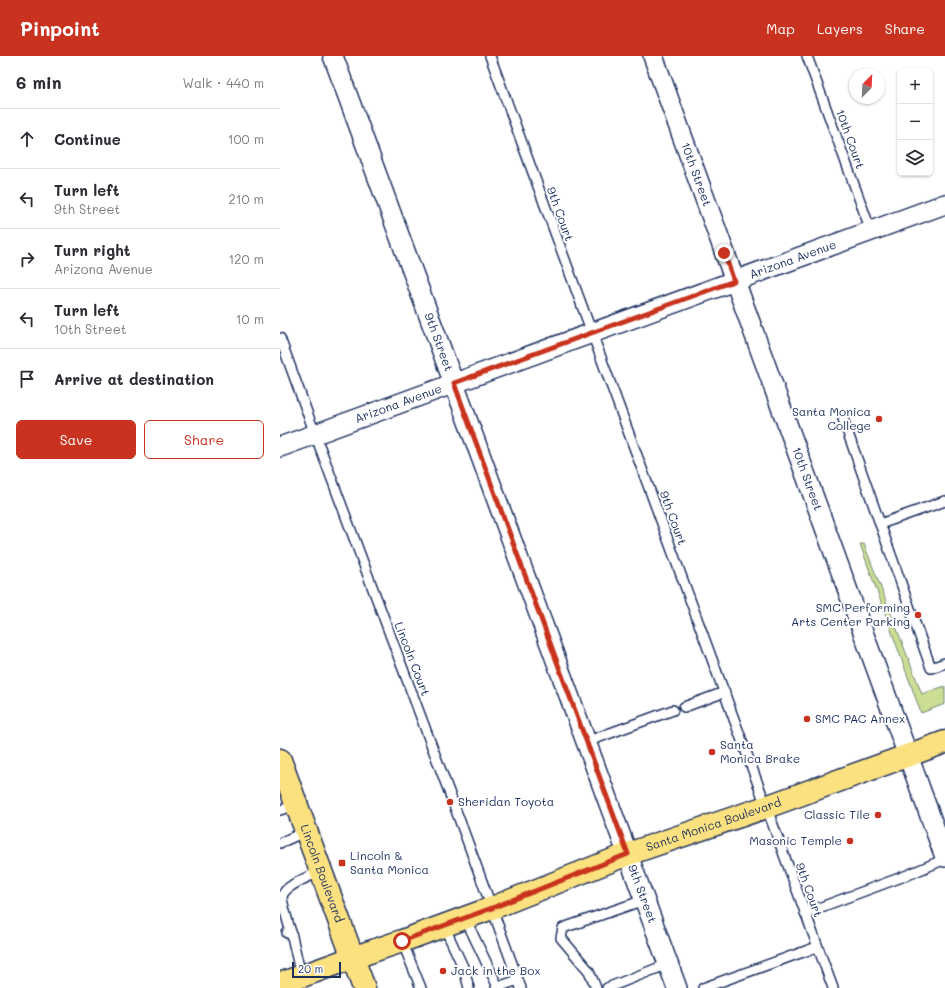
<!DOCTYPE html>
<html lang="en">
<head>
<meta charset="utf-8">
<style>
	body { margin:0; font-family:Mali,sans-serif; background:#f7f7f7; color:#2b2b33 }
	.controls { position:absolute; right:12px; top:12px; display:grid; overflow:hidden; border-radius:6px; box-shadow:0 1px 3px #0004 }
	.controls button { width:36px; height:36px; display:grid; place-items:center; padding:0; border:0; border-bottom:1px solid #e1e1e2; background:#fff; color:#2b2b33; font:20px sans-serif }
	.compass { position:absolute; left:569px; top:12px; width:36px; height:36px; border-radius:50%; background:#fff; box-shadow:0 1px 3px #0004; rotate:24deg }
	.scale { position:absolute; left:12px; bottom:10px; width:49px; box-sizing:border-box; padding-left:4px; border:2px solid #1b2f5e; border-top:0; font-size:11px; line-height:14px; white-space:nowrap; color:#1b2f5e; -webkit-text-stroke:3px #fff; paint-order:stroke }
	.stop { position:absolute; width:12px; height:12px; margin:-9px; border:3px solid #c8321e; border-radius:50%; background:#fff }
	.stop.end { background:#c8321e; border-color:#fff; box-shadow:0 1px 4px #0008 }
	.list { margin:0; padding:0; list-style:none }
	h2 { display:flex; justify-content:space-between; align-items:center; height:52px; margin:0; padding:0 16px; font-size:17px }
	h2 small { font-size:13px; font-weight:400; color:#7c7c81 }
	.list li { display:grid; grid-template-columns:26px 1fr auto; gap:12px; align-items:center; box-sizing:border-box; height:60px; padding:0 16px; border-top:1px solid #e1e1e2 }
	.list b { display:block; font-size:15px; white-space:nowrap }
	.list p { margin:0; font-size:13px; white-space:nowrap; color:#7c7c81 }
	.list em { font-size:13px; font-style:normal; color:#7c7c81 }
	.actions { display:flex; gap:8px; padding:12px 16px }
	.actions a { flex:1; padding:9px 0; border:1px solid #c8321e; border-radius:6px; text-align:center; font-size:14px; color:#c8321e }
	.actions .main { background:#c8321e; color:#fff }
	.icon { flex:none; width:22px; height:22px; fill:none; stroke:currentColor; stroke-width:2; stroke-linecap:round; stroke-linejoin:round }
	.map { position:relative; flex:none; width:665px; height:932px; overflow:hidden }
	header { display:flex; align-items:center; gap:24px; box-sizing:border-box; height:56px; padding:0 20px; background:#c8321e; color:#fff }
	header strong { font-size:19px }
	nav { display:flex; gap:22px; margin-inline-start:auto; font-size:14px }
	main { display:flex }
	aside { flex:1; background:#fff }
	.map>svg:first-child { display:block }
</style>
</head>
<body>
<header>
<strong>Pinpoint</strong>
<nav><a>Map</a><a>Layers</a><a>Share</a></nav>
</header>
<main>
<aside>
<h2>6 min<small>Walk · 440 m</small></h2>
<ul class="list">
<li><svg class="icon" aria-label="ahead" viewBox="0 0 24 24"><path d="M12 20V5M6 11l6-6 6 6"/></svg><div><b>Continue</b></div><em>100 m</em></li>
<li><svg class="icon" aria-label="left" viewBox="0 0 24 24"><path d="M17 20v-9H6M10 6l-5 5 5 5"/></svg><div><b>Turn left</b><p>9th Street</p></div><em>210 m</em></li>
<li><svg class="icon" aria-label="right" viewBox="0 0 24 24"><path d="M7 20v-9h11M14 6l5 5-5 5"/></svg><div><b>Turn right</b><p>Arizona Avenue</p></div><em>120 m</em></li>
<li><svg class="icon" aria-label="left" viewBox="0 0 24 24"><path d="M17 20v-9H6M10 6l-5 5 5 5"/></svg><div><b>Turn left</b><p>10th Street</p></div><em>10 m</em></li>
<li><svg class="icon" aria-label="arrive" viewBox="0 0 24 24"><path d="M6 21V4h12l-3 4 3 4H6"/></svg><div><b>Arrive at destination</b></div></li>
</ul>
<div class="actions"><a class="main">Save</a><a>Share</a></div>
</aside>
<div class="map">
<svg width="665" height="932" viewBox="0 0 665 932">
	<rect width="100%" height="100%" fill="#fff"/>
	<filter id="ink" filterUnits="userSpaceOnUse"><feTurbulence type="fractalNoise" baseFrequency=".025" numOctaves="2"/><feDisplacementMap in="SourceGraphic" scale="8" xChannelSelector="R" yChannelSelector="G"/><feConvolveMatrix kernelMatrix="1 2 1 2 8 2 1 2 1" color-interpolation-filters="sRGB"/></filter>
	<g filter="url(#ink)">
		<!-- green -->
		<polygon fill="#cbde93" stroke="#738678" points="580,488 584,488 642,638 665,630 665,648 641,657"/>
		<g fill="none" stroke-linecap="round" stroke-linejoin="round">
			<!-- lane casing -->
			<g stroke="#1b2f5e" stroke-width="12">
				<g id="lane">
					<polyline points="210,0 553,932"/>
					<polyline points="527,0 591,175"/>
					<polyline points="0,282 35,378 184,776 241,932"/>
					<polyline points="563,363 651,612 665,607"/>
					<polyline points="600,468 665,445"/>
					<polyline points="404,651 445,636"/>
					<polyline points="306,686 393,654"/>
					<polyline points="0,754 17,749"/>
					<polyline points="0,787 26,775"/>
					<polyline points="525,857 630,818 665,803"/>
					<polyline points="185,862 218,931 216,932"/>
					<polyline points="164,870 184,913 189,932"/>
					<polyline points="11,876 21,920"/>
					<path d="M7,877L11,876C9,870 2,846 2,841C4,829 31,820 41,815"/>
					<polyline points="122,885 141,932"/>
					<polyline points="218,931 238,924"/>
					<polyline points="316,932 309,915 281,882 283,872 364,844"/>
					<polyline points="327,932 388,908"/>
					<polyline points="423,932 537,891"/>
				</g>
			</g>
			<!-- street casing -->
			<g stroke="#1b2f5e" stroke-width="22">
				<g id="street">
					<path id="s1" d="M53,0L397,932"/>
					<path id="s2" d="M373,0L665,801"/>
					<path id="s3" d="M0,391L665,148"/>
				</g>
			</g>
			<!-- primary casing -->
			<g stroke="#1b2f5e" stroke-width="25">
				<g id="primary">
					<path id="s4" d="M0,704L84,932"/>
					<path id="s5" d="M0,928L72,902L122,885L212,852L348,798L486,751L665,686"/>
				</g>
			</g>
			<!-- lane -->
			<use href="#lane" stroke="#fff" stroke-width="9"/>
			<!-- street -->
			<use href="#street" stroke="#fff" stroke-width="19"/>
			<!-- primary -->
			<use href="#primary" stroke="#fbe180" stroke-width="22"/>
		</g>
	</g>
	<g fill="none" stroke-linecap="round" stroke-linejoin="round" filter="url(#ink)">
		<!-- route -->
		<polyline stroke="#c8321e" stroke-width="5" points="122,885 212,852 348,798 174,327 454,225 444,197"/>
	</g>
	<!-- markers -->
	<g fill="#c8321e" stroke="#fff" stroke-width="1.5">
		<circle cx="599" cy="363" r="4"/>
		<circle cx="638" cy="559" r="4"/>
		<circle cx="527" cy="663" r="4"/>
		<circle cx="432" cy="696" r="4"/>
		<circle cx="170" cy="746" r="4"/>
		<circle cx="598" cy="759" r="4"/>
		<circle cx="570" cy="785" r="4"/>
		<rect x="58" y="803" width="8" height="8" rx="2"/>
		<circle cx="163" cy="915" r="4"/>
	</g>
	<g text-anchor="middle" stroke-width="4" stroke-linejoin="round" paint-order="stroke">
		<!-- street labels -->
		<g font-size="12" fill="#1b2f5e" stroke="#fff">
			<text transform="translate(570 83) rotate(70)" y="4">10th Court</text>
			<text dy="4" stroke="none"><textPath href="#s2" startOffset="126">10th Street</textPath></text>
			<text transform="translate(280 158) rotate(70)" y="4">9th Court</text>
			<text dy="4" stroke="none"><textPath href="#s3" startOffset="546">Arizona Avenue</textPath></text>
			<text dy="4" stroke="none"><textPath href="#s1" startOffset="305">9th Street</textPath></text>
			<text dy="4" stroke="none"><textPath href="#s3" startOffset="126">Arizona Avenue</textPath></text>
			<text dy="4" stroke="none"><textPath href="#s2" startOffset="450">10th Street</textPath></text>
			<text transform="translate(393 462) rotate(70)" y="4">9th Court</text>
			<text transform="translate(132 603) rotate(69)" y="4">Lincoln Court</text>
			<text dy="4" stroke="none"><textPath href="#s5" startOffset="462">Santa Monica Boulevard</textPath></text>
			<text dy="4" stroke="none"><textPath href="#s4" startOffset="121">Lincoln Boulevard</textPath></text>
			<text transform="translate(529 834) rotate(70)" y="4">9th Court</text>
			<text dy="4" stroke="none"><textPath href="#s1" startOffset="893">9th Street</textPath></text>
		</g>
		<!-- poi labels -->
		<g font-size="12" fill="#1b2f5e" stroke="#fff" text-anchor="start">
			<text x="591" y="360" text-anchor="end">Santa Monica<tspan x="591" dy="14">College</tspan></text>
			<text x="630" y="556" text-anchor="end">SMC Performing<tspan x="630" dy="14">Arts Center Parking</tspan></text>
			<text x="535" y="667">SMC PAC Annex</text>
			<text x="440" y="693">Santa<tspan x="440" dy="14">Monica Brake</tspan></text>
			<text x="178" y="750">Sheridan Toyota</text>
			<text x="590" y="763" text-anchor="end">Classic Tile</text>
			<text x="562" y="789" text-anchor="end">Masonic Temple</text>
			<text x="70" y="804">Lincoln &amp;<tspan x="70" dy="14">Santa Monica</tspan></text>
			<text x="171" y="919">Jack in the Box</text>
		</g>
	</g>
</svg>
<div class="controls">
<button>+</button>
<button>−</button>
<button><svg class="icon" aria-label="layers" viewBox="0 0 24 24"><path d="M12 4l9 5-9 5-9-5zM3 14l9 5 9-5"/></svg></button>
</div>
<svg class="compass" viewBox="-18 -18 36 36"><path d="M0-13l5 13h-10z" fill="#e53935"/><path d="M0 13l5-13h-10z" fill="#7c7c81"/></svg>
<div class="scale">20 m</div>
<div class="stop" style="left:122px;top:885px"></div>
<div class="stop end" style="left:444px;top:197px"></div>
</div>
</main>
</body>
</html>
